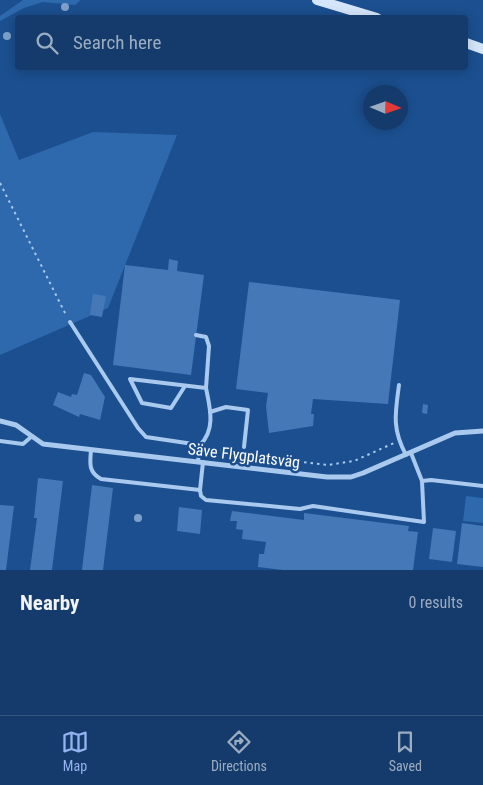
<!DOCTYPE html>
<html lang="en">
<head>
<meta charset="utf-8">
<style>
	body { margin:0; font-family:"Roboto Condensed",sans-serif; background:#214673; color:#f1f3f6 }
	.compass { position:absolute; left:363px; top:85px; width:45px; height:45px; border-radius:50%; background:#143b6b; box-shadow:0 2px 12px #0003; rotate:92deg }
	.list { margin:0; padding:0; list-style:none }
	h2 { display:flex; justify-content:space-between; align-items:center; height:65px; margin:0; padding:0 20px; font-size:21px }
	h2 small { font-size:16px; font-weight:400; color:#9dadc1 }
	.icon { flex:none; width:28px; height:28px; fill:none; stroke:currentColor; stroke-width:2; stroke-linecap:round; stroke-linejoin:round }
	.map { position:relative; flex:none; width:483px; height:570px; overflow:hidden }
	.search { position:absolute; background:#143b6b; box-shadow:0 2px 12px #0003; left:15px; right:15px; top:15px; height:55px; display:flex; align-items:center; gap:12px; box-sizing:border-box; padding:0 18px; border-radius:5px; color:#9dadc1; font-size:19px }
	.sheet { height:145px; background:#143b6b }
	nav { display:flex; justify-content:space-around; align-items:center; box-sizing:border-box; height:70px; border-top:1px solid #33557e; background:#143b6b; font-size:14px; color:#9dadc1 }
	nav a { display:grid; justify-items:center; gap:2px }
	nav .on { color:#95b2f1 }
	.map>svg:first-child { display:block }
</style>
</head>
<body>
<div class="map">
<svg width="483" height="570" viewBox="0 0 483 570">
	<rect width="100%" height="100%" fill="#1b4f8f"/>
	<!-- green -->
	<g fill="#2e69ad">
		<polygon points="23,0 81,0 75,5 43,2 24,8 0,21 0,16"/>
		<polygon points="0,114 19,160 93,132 177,135 108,308 0,355"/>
		<polygon points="466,496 483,498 483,523 463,521"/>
	</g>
	<!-- building -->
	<g fill="#4478b7">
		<polygon points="169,259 178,261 177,271 204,275 191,375 113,365 125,265 168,270"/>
		<polygon points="249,282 400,300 388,404 313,399 311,414 314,414 313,426 269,433 266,406 268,393 236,389"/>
		<polygon points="93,294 106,296 102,317 90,315"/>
		<polygon points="84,373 91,375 105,397 100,420 80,414 79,417 53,405 58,392 71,397 72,394 77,395"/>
		<polygon points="423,404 428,405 427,414 422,413"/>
		<polygon points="38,478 63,481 52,570 30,570 37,518 34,518"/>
		<polygon points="92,485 113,488 103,570 82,570"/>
		<polygon points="0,505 14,506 6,570 0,570"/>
		<polygon points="179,507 202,510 200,534 177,531"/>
		<polygon points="232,511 304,520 304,513 409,526 408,531 418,532 413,570 283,570 258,567 259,554 264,554 266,542 242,539 243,530 236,529 237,521 230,521"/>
		<polygon points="462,523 483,526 483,567 457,564"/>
		<polygon points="433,528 456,531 452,562 429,559"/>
	</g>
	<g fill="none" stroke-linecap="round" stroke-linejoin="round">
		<!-- path -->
		<g stroke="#a9c9ee" stroke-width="2" stroke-dasharray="2.5 4" stroke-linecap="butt">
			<polyline points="0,183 66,315"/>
			<polyline points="208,447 239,455 328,465 354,461 394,443"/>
		</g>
		<!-- lane -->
		<g stroke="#a9c9ee" stroke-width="4">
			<polyline points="70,322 138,428 146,437 200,445 198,461"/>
			<polyline points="196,335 206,337 209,346 206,388"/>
			<path d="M399,385C395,414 392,429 406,455"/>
			<path d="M185,386L171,408L142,403L130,379L206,388C210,408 216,429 200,445"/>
			<polyline points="210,412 226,407 248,410 244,447"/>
			<polyline points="0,441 23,444 31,437"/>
			<path d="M91,450C90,463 88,472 101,479L200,490"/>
			<polyline points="203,462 200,490 201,496 206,500 300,509 313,506 424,522 422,481 411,453"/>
			<polyline points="422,481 431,480 483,486"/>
		</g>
		<!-- street -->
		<polyline stroke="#a9c9ee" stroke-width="5" points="0,421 16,425 43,444 327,477 351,477 363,473 455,433 483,431"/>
		<!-- secondary -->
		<g stroke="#d6e6fa" stroke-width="10">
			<polyline points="317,0 377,18"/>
			<polyline points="466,43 483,49"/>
		</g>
	</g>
	<!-- trees -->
	<g fill="#7ea0ca">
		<circle cx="65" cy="7" r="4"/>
		<circle cx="7" cy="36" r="4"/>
		<circle cx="138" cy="518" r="4"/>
	</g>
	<g text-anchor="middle" stroke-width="5" stroke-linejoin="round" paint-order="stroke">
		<!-- street labels -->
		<g font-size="16" fill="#fff" stroke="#1b4f8f">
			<text transform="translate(244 455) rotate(7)" y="6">Säve Flygplatsväg</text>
		</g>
	</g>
</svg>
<svg class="compass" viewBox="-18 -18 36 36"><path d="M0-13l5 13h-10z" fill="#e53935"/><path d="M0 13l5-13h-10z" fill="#9dadc1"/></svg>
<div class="search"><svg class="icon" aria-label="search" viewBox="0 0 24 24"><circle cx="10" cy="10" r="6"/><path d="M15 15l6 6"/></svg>Search here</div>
</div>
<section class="sheet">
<h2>Nearby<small>0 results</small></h2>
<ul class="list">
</ul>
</section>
<nav>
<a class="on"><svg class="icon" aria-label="map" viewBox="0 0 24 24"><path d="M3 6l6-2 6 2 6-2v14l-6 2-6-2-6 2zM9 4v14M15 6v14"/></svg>Map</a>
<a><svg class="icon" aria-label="directions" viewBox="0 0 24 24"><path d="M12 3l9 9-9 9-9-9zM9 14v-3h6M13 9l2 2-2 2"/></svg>Directions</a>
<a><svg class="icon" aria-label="saved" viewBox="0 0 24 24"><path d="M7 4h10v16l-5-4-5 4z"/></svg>Saved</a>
</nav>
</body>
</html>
